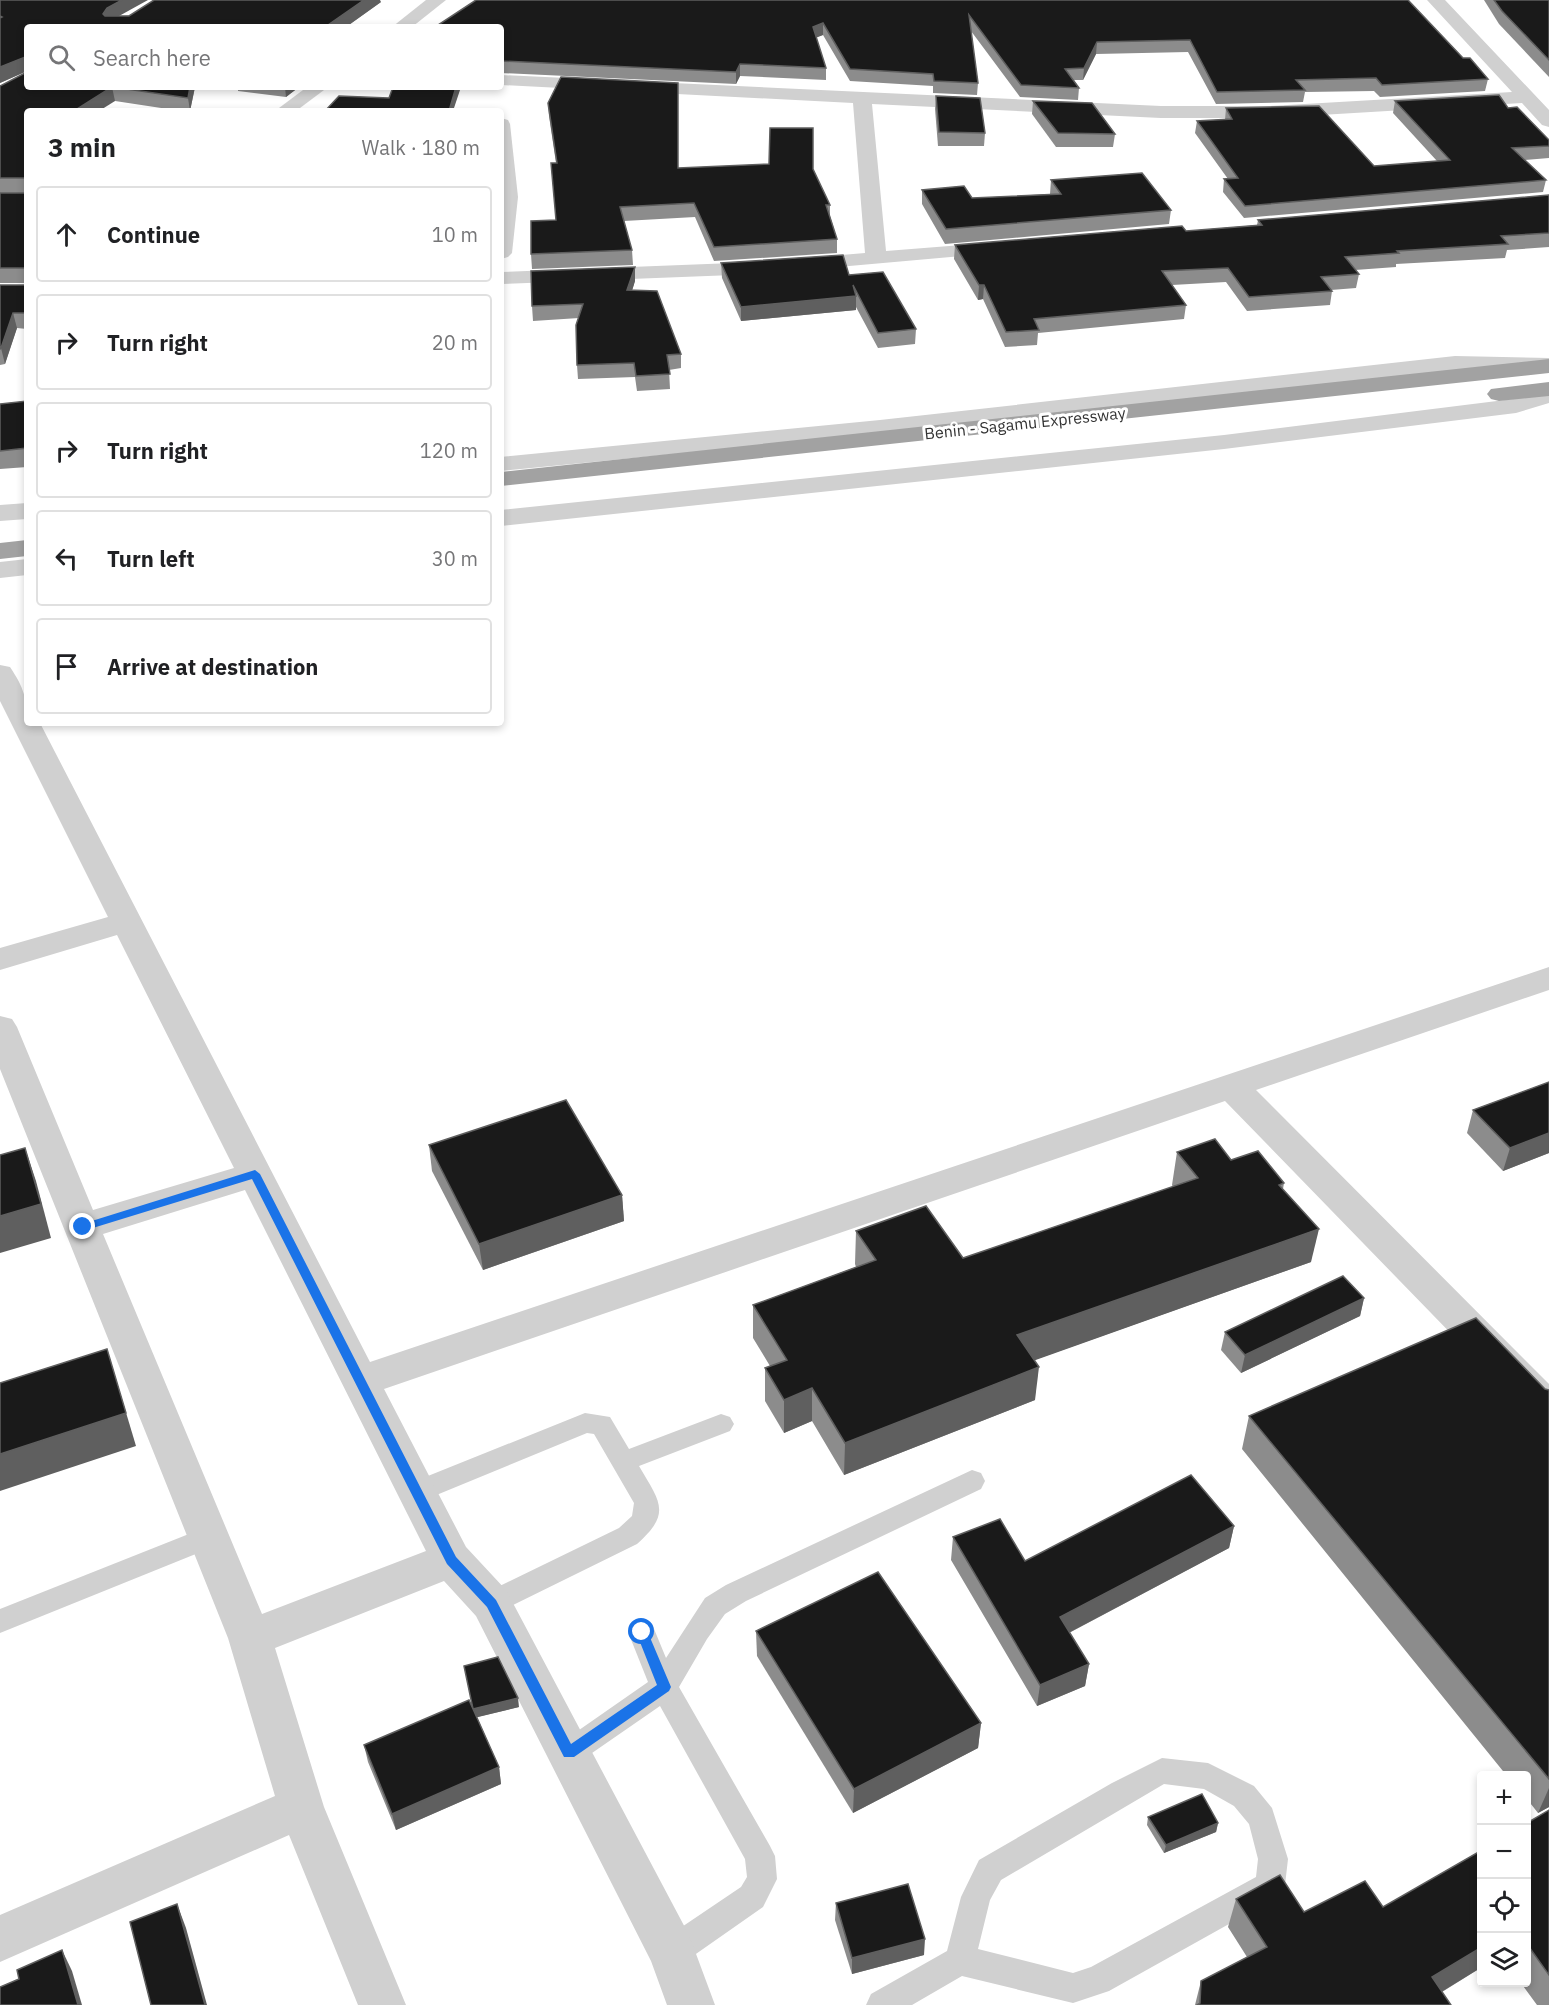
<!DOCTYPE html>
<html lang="en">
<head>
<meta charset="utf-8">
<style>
	body { margin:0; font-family:"IBM Plex Sans",sans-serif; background:#f2f2f2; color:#202124 }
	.controls { position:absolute; right:18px; bottom:18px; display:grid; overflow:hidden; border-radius:6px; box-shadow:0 3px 9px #0003 }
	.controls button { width:54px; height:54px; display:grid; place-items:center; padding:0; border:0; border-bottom:2px solid #e0e0e0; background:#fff; color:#202124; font:30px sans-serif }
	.stop { position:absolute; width:18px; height:18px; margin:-14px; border:4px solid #1a73e8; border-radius:50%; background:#fff }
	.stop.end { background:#1a73e8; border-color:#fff; box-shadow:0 2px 6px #0008 }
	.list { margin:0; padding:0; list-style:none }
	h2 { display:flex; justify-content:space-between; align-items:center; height:78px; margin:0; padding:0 24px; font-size:26px }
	h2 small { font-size:20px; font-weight:400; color:#757577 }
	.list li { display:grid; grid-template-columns:39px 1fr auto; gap:18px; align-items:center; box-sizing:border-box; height:96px; margin:0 12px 12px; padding:0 12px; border:2px solid #e0e0e0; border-radius:6px }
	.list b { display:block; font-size:22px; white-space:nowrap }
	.list em { font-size:20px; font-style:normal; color:#757577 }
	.icon { flex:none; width:33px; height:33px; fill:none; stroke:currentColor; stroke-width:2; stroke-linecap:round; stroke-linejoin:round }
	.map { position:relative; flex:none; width:1549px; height:2005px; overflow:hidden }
	.search { position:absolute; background:#fff; box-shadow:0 3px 9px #0003; left:24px; top:24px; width:480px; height:66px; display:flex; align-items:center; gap:15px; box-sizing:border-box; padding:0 21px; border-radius:6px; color:#757577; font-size:22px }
	.panel { position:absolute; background:#fff; box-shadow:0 3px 9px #0003; left:24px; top:108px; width:480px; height:618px; border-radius:6px }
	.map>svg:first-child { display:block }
</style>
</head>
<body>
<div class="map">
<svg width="1549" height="2005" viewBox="0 0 1549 2005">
	<rect width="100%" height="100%" fill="#fff"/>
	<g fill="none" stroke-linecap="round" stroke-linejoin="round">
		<!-- service -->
		<g fill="#d0d0d0" fill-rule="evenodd">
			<path d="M585,1413L610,1417L629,1449L721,1414L730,1417L734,1424L730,1431L639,1466C660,1502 672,1513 637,1544L501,1611L491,1615L481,1611L477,1603L481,1595L619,1528L632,1516L634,1503L594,1434L587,1433L417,1503L408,1500L404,1492L408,1484Z"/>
			<polygon points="972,1470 981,1473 985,1481 981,1489 746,1601 725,1614 707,1639 679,1687 770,1846 775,1856 777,1879 763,1907 683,1963 672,1967 661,1963 657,1952 661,1941 741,1887 747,1877 745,1859 660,1706 579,1762 569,1766 559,1762 555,1753 559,1744 648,1682 628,1632 632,1624 642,1620 652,1624 666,1658 705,1598 726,1585"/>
			<polygon points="209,1526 218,1529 222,1537 218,1545 0,1633 0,1609"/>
			<path d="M1162,1758L1208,1763L1254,1786L1272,1808L1288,1859L1285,1885L1281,1895L1109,1991L1073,2003L962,1976L912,2005H866L871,1994L947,1951L961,1897L979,1860L1112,1783ZM1164,1784L1204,1789L1234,1806L1249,1824L1258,1859L1256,1877L1091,1967L1073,1973L978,1949L990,1900L1001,1880Z"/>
		</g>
		<!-- minor -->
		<g fill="#d0d0d0" fill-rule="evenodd">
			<polygon points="426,0 446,0 412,27 392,27"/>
			<polygon points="1427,0 1445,0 1549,110 1549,127 1542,125 1522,103 1269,118 1161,118 872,104 886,251 1000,242 1007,244 1010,248 1007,252 759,274 501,284 501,272 759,262 865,253 853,103 501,85 501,75 1161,106 1269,106 1512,92"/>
			<polygon points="307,87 328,87 296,111 275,111"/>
			<polygon points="501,118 508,120 510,124 518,197 512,253 508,257 501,259"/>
			<polygon points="1455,356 1549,358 1549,372 1455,370 880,434 501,471 501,457 880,420"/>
			<polygon points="1549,388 1549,403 1516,413 1224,449 501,526 501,510 1224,435 1513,399"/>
			<polygon points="27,503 27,519 0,521 0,505"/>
			<polygon points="27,559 27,575 0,578 0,562"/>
			<path d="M0,665L10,667C24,688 27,698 27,723H40L370,1362L1549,967V990L1256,1090L1549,1384V1425L1535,1420L1225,1101L384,1389L466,1547L506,1590L689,1935L715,2005H667L651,1961L476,1616L444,1581L275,1648L324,1807L406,2005H358L289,1835L0,1962V1915L275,1796L228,1638L0,1069V1016L12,1019L17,1027L93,1210L234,1168L117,935L0,970V948L108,917L0,701ZM245,1190L426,1551L262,1614L103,1234Z"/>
		</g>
		<!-- trunk -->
		<g fill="#a2a2a2" fill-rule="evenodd">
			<polygon points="1549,359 1549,373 501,486 501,472"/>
			<polygon points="1549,382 1549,396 1499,401 1491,399 1487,394 1491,389"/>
			<polygon points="27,540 27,556 0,559 0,543"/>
		</g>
	</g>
	<!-- wall -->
	<g fill="#8c8c8c">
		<polygon points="0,0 120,16 381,2 346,27 27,27 195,87 190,111 181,111 115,101 27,111 27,329 17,328 5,364 0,365 0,285 25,285 25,283 0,283 0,86 25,73 25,72 0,83"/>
		<polygon points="1408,0 1463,58 1488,79 1485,91 1380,97 1374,91 1305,92 1303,102 1216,104 1188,52 1096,54 1083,80 1074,80 1079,88 1078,100 1020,97 971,31 978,83 977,95 933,93 933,86 850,81 823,35 816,37 826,68 826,80 740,76 736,84 501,73 501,27"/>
		<polygon points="1484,0 1549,0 1549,77 1499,24"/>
		<polygon points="238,87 299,87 286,97 238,91"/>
		<polygon points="936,96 985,133 984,146 938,146 935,109"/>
		<polygon points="1033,101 1115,134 1113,147 1056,147 1032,114"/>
		<polygon points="1395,101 1508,108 1549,140 1549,158 1525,160 1546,180 1543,192 1244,218 1223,192 1224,179 1228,179 1195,133 1197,121 1225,120 1226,108 1374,166 1437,161 1393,113"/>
		<polygon points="548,103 679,168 813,169 830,205 830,216 837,239 837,253 714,261 695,217 624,221 632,250 633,265 532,269 531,254 556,220 556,163 549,116"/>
		<polygon points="1051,180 1171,210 1169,224 945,244 922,204 922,190 972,198 1050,194"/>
		<polygon points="1549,195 1549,247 1507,250 1505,258 1396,264 1396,267 1355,270 1359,274 1356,288 1331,290 1332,291 1330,305 1247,311 1226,282 1172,285 1186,305 1184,319 1038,333 1037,345 1005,347 983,299 978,300 954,259 955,245 1186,231 1257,225 1258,220"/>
		<polygon points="721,263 849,275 916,329 915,344 878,348 856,307 856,310 741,321 722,278"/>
		<polygon points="635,267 635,281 632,290 681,354 681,368 669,370 670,389 637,391 635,377 578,379 577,365 579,318 533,321 532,306"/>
		<polygon points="27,401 27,467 0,469 0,404"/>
		<polygon points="1549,1082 1549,1153 1503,1171 1467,1133 1473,1110"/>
		<polygon points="429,1145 622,1195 624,1221 483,1270 432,1171"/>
		<polygon points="1177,1152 1231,1160 1284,1183 1283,1189 1311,1262 1034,1360 1035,1400 844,1475 812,1421 784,1433 765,1401 765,1368 770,1366 753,1338 753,1305 856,1267 855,1264 856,1231 963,1258 1173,1187 1172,1185"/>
		<polygon points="1364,1298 1360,1316 1241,1373 1221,1350 1225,1332"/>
		<polygon points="1545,1389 1549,1390 1549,1807 1538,1813 1527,1799 1527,1776 1507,1776 1242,1449 1249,1416"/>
		<polygon points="1234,1526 1229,1548 1069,1633 1089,1664 1085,1686 1037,1706 951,1560 953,1537 1025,1561"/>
		<polygon points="756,1631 981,1723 978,1748 853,1813 757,1656"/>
		<polygon points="472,1707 519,1707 477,1717 499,1767 501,1784 396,1830 368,1762 364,1745"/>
		<polygon points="1549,1810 1549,2005 1537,2005 1521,1983 1527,1983 1527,1823"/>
		<polygon points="1148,1817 1218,1823 1216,1832 1164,1853 1147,1825"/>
		<polygon points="1482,1850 1482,1967 1442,1992 1451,2005 1195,2005 1201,1981 1247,1957 1228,1927 1236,1899 1304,1912 1383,1907"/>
		<polygon points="836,1903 924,1955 852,1974 835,1920"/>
	</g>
	<!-- shaded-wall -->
	<g fill="#5f5f5f">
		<polygon points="122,0 148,0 110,21 103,14 107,8"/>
		<polygon points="364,0 380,0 381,2 346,27 325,27"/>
		<polygon points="823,23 823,35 813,39 813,27"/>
		<polygon points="1097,42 1096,54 1083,80 1084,68"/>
		<polygon points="25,57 27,71 0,83 0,67"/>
		<polygon points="740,64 740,76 736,84 736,72"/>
		<polygon points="112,87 115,101 99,111 74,111"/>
		<polygon points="190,87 195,87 190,111 188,98"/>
		<polygon points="285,87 299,87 286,97"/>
		<polygon points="456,87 461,87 453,111 449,111"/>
		<polygon points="635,267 635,281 628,304 627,290"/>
		<polygon points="979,285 984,285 983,299 978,300"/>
		<polygon points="856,296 856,310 741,321 741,307"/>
		<polygon points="13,313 17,328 5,364 1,348"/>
		<polygon points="1549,1133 1549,1153 1503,1171 1510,1148"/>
		<polygon points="25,1148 36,1181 51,1238 0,1253 0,1216"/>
		<polygon points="622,1195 624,1221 483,1270 479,1244"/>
		<polygon points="1319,1229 1311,1262 1013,1368 1017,1335"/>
		<polygon points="1364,1298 1360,1316 1241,1373 1245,1355"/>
		<polygon points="107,1349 136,1446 0,1491 0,1454"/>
		<polygon points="1039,1367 1035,1400 844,1475 845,1443"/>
		<polygon points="812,1388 812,1421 784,1433 784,1400"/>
		<polygon points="1234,1526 1229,1548 1057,1639 1060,1617"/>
		<polygon points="1089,1664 1085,1686 1037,1706 1040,1685"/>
		<polygon points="518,1698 519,1707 474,1718 473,1709"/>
		<polygon points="981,1723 978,1748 853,1813 854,1789"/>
		<polygon points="499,1767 501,1784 396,1830 392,1814"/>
		<polygon points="1549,1788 1549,1807 1538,1813"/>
		<polygon points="1218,1823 1216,1832 1164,1853 1166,1845"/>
		<polygon points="177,1904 186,1928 207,2005 205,2005"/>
		<polygon points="925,1939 924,1955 852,1974 852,1958"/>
		<polygon points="1482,1947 1482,1967 1420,2005 1432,1977"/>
		<polygon points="62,1950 72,1971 82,2005 78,2005"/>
	</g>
	<!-- building -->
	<g fill="#1a1a1a" stroke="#5f5f5f" stroke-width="1.5">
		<polygon points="0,0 122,0 107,8 103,14 105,16 129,16 154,0 364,0 325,27 27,27 27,87 112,87 74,111 27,111 27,313 13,313 1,348 0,349 0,285 25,285 25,268 0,268 0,193 25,193 25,178 0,178 0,86 25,73 25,57 0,67 0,18 2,17 0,16"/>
		<polygon points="476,0 1408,0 1463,58 1470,58 1488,79 1382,85 1376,78 1296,80 1305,90 1217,92 1190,40 1097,42 1084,68 1065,69 1079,88 1021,85 969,15 978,83 934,81 933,74 850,69 823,23 813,27 826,68 740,64 736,72 501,61 501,27 435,27"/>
		<polygon points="1494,0 1549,0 1549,60 1502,11"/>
		<polygon points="561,77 678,83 678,168 769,164 770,128 813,128 813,169 830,205 826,205 837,239 714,247 694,203 620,207 632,250 531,254 531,221 556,220 551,163 557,163 548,103"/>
		<polygon points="113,87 190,87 188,98"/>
		<polygon points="393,87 456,87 449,111 325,111 339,96 389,98"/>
		<polygon points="1499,95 1508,108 1517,107 1549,140 1549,146 1512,148 1546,180 1245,206 1224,179 1238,178 1197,121 1232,119 1226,108 1319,106 1374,166 1450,160 1395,101"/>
		<polygon points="936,96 980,98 985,133 939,132"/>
		<polygon points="1033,101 1092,103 1115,134 1058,133"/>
		<polygon points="1142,173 1171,210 946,229 922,190 964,186 972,198 1061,194 1051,180"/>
		<polygon points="1549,195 1549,233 1501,236 1508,244 1397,251 1399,253 1345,257 1359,274 1321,277 1332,291 1249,297 1228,268 1162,271 1186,305 1034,319 1039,330 1006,332 984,285 979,285 955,245 1182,226 1186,231 1262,225 1258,220"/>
		<polygon points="843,255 849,275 883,272 916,329 878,333 853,285 856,296 741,307 721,263"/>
		<polygon points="635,267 627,290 657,291 681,354 667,355 670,374 636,376 634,363 577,365 576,325 583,304 532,306 531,271"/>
		<polygon points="27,401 27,448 0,451 0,404"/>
		<polygon points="1549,1082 1549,1133 1510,1148 1473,1110"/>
		<polygon points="566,1100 622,1195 479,1244 429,1145"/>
		<polygon points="1215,1139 1231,1160 1258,1151 1284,1183 1279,1185 1319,1229 1017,1335 1039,1367 845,1443 812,1388 784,1400 765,1368 787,1360 753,1305 876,1260 856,1231 926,1206 963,1258 1198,1178 1177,1152"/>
		<polygon points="25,1148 41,1204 0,1216 0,1155"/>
		<polygon points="1343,1276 1364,1298 1245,1355 1225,1332"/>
		<polygon points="1476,1318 1545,1389 1549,1390 1549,1779 1249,1416"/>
		<polygon points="107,1349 126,1413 0,1454 0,1383"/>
		<polygon points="1191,1475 1234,1526 1060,1617 1089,1664 1040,1685 953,1537 1000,1519 1025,1561"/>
		<polygon points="878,1572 981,1723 854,1789 756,1631"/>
		<polygon points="498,1657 518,1698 473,1709 464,1666"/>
		<polygon points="469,1700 499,1767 392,1814 364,1745"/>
		<polygon points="1202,1794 1218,1823 1166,1845 1148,1817"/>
		<polygon points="1549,1810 1549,1975 1527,1944 1527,1823"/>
		<polygon points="1482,1850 1482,1947 1432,1977 1451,2005 1197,2005 1200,2003 1201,1981 1267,1947 1236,1899 1280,1875 1304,1912 1365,1881 1383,1907"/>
		<polygon points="908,1884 925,1939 852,1958 836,1903"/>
		<polygon points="177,1904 205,2005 151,2005 130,1922"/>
		<polygon points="62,1950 78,2005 0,2005 0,1987 19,1979 17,1970"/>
	</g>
	<!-- route -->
	<polygon fill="#1a73e8" points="255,1170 260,1174 456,1557 496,1600 571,1744 657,1685 636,1632 638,1628 646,1628 671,1687 669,1691 574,1757 564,1757 487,1607 447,1564 252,1179 83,1231 78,1227 79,1225"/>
	<g text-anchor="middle" stroke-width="6" stroke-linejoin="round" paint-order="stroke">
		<!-- far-street labels -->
		<g font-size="16" fill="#333" stroke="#fff">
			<text transform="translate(1025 423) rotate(-6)" y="6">Benin - Sagamu Expressway</text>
		</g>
	</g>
</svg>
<div class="controls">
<button>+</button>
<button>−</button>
<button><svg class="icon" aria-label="locate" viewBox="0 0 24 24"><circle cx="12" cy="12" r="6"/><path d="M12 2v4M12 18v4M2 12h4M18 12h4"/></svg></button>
<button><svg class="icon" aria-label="layers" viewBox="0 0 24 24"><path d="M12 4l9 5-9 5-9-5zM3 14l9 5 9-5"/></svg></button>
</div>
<div class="stop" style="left:642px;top:1632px"></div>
<div class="stop end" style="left:83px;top:1227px"></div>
<div class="search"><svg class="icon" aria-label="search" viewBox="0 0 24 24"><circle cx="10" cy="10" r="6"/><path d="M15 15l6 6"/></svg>Search here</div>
<section class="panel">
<h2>3 min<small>Walk · 180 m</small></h2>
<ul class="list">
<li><svg class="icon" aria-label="ahead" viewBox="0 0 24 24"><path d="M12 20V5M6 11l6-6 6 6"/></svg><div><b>Continue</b></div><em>10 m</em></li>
<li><svg class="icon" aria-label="right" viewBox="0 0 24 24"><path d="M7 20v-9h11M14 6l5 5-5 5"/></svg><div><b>Turn right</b></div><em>20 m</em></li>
<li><svg class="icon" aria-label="right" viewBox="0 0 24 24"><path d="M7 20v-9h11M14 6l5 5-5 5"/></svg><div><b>Turn right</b></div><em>120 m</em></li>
<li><svg class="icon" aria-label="left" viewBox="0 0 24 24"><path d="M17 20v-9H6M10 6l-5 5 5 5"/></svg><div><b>Turn left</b></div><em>30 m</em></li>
<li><svg class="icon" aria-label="arrive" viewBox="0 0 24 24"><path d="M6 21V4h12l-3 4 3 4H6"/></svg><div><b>Arrive at destination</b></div></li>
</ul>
</section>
</div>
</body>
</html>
